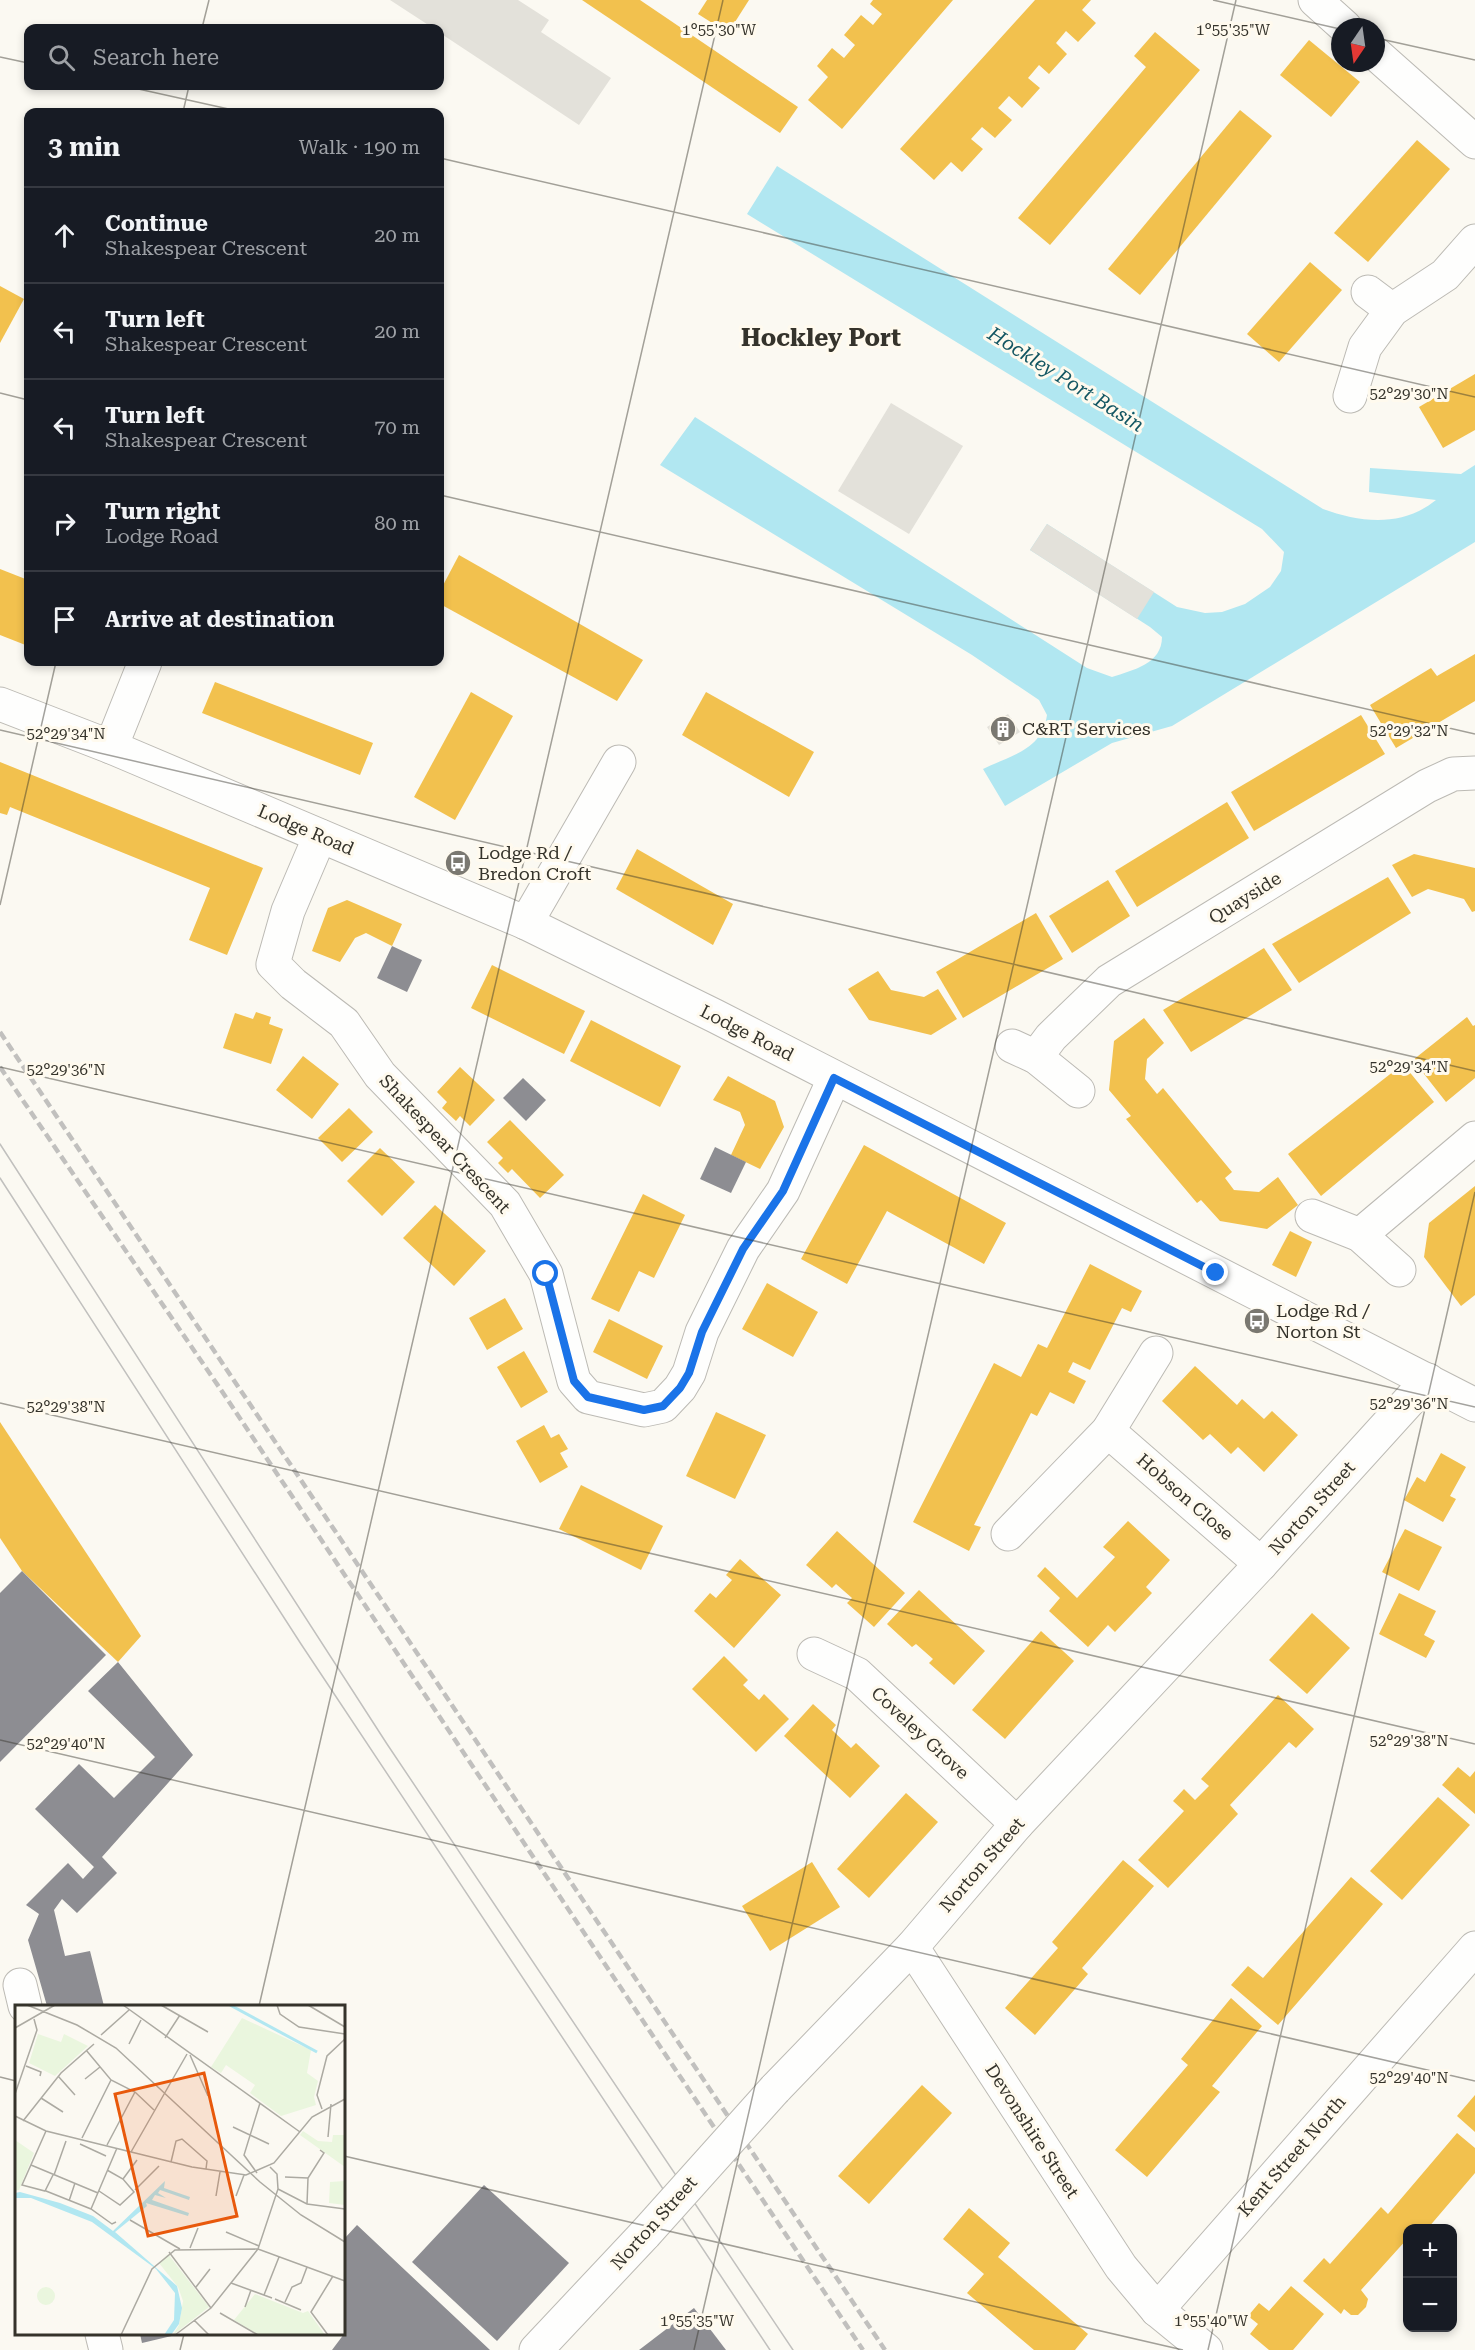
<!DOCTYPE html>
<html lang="en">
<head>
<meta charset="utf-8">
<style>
	body { margin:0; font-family:"Roboto Serif",serif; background:#20242c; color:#f1f3f6 }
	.controls { position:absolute; right:18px; bottom:18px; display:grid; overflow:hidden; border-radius:12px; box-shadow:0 3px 9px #0003 }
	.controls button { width:54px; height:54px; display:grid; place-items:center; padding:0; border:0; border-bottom:2px solid #363941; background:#171b24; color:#f1f3f6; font:30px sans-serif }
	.compass { position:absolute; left:1331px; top:18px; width:54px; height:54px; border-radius:50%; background:#171b24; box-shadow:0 3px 9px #0003; rotate:193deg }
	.stop { position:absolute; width:18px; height:18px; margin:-14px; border:4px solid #1a73e8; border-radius:50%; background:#fff }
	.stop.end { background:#1a73e8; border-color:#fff; box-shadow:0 2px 6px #0008 }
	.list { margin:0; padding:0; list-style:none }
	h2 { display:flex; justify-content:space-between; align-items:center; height:78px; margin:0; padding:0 24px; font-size:26px }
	h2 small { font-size:20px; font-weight:400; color:#9ea1a6 }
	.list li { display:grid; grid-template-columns:39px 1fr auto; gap:18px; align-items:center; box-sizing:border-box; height:96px; padding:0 24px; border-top:2px solid #363941 }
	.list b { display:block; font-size:22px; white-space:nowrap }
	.list p { margin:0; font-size:20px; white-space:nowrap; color:#9ea1a6 }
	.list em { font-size:20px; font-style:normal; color:#9ea1a6 }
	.icon { flex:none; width:33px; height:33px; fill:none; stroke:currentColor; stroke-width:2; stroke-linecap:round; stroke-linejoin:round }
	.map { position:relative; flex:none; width:1475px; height:2350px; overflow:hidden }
	.search { position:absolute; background:#171b24; box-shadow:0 3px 9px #0003; left:24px; top:24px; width:420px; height:66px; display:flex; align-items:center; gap:15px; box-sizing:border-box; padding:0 21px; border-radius:12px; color:#9ea1a6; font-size:22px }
	.panel { position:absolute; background:#171b24; box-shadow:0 3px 9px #0003; left:24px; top:108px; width:420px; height:558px; border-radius:12px }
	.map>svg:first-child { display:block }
</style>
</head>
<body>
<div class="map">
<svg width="1475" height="2350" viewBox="0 0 1475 2350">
	<rect width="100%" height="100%" fill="#fbf9f2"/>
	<!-- water -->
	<path fill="#b1e7f1" d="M777,166L1323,509C1361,523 1403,527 1436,500L1369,492L1370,468L1461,474L1475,465V542L1172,726L1112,743L1005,806L983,769C1012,755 1042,750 1047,715L1039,700L972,655L660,465L695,417L1087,668L1112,677C1133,670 1162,664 1162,637L1150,627L1030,550L1047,524L1177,607L1205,613L1222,612L1245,604L1270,587L1281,571L1284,552L1262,529L747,214Z"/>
	<!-- homes -->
	<g fill="#f2c14e">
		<polygon points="582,0 640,0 798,107 780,133"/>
		<polygon points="707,0 749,0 728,33 698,14"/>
		<polygon points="873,0 953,0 842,129 808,100 828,77 817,66 832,48 844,58 855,45 844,35 861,15 873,25 882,14 870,4"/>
		<polygon points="1035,0 1091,0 1082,10 1096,23 1078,42 1066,31 1056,43 1067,54 1049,74 1039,65 1028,78 1040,88 1022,108 1009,96 998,108 1012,120 995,138 982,127 971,139 983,149 962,172 951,162 934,180 900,149"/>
		<polygon points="1155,32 1200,70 1050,245 1018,218 1146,67 1134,56"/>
		<polygon points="1309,40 1360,82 1331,117 1280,75"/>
		<polygon points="1240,110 1272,136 1140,295 1108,269"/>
		<polygon points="1417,140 1450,169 1368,262 1334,233"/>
		<polygon points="1310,262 1342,290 1279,362 1247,334"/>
		<polygon points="0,286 24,299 0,343"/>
		<polygon points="1475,374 1475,430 1443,448 1419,407"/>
		<polygon points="459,555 643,660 617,701 440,604 440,591"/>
		<polygon points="0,569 28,580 28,646 0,635"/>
		<polygon points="1475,654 1475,701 1396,748 1370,705 1431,668 1437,676"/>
		<polygon points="215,682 373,743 360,775 202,713"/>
		<polygon points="471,692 513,716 455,820 414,797"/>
		<polygon points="706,692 814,752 789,797 682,735"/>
		<polygon points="1361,715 1385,754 1254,831 1231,792"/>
		<polygon points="0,762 263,868 227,955 189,940 210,888 10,807 7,815 0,813"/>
		<polygon points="1227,802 1249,838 1137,907 1115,871"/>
		<polygon points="637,849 733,904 713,945 616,889"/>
		<polygon points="1414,854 1475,868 1475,911 1472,912 1464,899 1428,889 1412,897 1392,865"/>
		<polygon points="1388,877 1411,913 1299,983 1272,944"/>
		<polygon points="1108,880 1130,916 1072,953 1049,916"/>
		<polygon points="347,900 402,924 392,946 366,933 355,938 340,962 312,951 328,908"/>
		<polygon points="1036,913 1063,959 963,1018 936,972"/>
		<polygon points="1264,948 1292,990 1191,1052 1163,1010"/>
		<polygon points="492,965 585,1011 564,1054 471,1008"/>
		<polygon points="878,971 891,990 924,997 938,989 957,1019 931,1035 869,1020 848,989"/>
		<polygon points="256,1012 271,1017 269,1024 283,1029 271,1064 223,1048 235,1013 253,1019"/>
		<polygon points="1467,1017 1473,1026 1475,1025 1475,1078 1446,1102 1413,1060"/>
		<polygon points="1144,1018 1164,1043 1147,1059 1145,1079 1157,1094 1163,1088 1232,1172 1225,1178 1234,1190 1259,1192 1278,1177 1298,1205 1267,1229 1220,1221 1201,1200 1197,1203 1126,1119 1131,1116 1109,1090 1114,1041"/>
		<polygon points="591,1020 681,1066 660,1107 570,1061"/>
		<polygon points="303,1056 339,1084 312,1119 276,1090"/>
		<polygon points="1403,1064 1434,1102 1321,1196 1288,1154"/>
		<polygon points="460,1067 495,1100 470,1126 460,1116 456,1121 442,1108 447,1102 437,1092"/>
		<polygon points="728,1076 775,1101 784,1127 760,1169 731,1155 745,1125 740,1112 713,1100"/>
		<polygon points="349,1108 373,1132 342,1162 318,1138"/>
		<polygon points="510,1120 564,1175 540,1198 512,1169 508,1173 498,1163 503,1158 487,1142"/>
		<polygon points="864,1145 1006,1223 984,1264 887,1211 847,1284 801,1259"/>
		<polygon points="380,1148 415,1182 382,1216 347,1181"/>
		<polygon points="1475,1186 1475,1295 1461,1306 1424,1257 1429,1223"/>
		<polygon points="643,1194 685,1215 654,1278 639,1271 619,1312 591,1299"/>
		<polygon points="435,1205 486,1251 454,1286 403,1238"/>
		<polygon points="1290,1231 1312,1242 1296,1277 1272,1265"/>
		<polygon points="1090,1264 1142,1291 1131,1312 1122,1308 1090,1370 1073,1362 1068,1372 1086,1381 1074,1404 1050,1392 1037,1416 1031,1413 974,1525 981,1527 969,1551 913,1522 994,1363 1021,1377 1038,1344 1047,1348"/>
		<polygon points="767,1283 818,1312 793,1357 742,1329"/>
		<polygon points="505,1298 523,1329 487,1350 469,1318"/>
		<polygon points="609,1319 663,1346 647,1379 593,1352"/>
		<polygon points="524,1351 548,1392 521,1408 497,1367"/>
		<polygon points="1195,1366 1237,1405 1242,1399 1264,1419 1272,1411 1298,1435 1264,1472 1238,1447 1231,1454 1210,1434 1203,1440 1162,1401"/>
		<polygon points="716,1412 766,1435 735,1499 686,1476"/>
		<polygon points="0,1422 141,1636 118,1662 22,1571 0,1538"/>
		<polygon points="544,1425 551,1438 559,1434 568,1449 560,1453 568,1467 540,1483 516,1441"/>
		<polygon points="1441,1453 1466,1467 1450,1496 1456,1499 1443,1522 1404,1500 1417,1477 1425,1482"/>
		<polygon points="581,1485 663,1526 641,1570 559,1529"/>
		<polygon points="1128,1521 1170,1560 1146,1587 1152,1593 1115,1632 1108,1625 1088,1647 1049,1611 1060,1598 1037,1576 1045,1567 1077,1598 1115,1557 1103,1547"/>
		<polygon points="1405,1529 1442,1547 1419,1591 1382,1572"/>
		<polygon points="837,1531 905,1593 874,1627 847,1603 852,1598 836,1584 832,1588 806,1565"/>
		<polygon points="740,1559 781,1595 734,1648 694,1611 710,1593 716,1598 732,1580 726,1575"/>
		<polygon points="919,1590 985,1651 954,1685 929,1663 933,1659 916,1644 912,1647 887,1624"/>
		<polygon points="1399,1593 1436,1611 1424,1635 1435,1641 1426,1658 1379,1634"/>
		<polygon points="1312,1613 1350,1648 1307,1694 1269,1660"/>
		<polygon points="1041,1631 1074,1661 1005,1739 972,1710"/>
		<polygon points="724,1656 748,1680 743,1685 759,1700 764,1694 789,1719 756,1752 692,1689"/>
		<polygon points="1278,1695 1314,1729 1296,1748 1289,1742 1230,1805 1238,1814 1168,1888 1138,1860 1184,1811 1173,1801 1184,1789 1195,1800 1209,1786 1201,1779"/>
		<polygon points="813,1704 836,1725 832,1730 851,1748 856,1743 880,1766 850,1798 784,1736"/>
		<polygon points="1458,1767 1470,1777 1475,1771 1475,1814 1442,1785"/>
		<polygon points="906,1793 938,1822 869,1898 837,1869"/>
		<polygon points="1438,1797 1470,1825 1402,1900 1370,1871"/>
		<polygon points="1123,1860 1154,1886 1082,1968 1088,1974 1035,2035 1005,2008 1058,1948 1052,1942"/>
		<polygon points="812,1862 840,1907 770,1951 742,1906"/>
		<polygon points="1351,1877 1383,1904 1278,2025 1231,1985 1248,1966 1263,1978"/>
		<polygon points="1231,1998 1262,2026 1212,2086 1220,2092 1147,2177 1115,2150 1188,2065 1181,2059"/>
		<polygon points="922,2085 952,2113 869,2204 838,2176"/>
		<polygon points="1475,2095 1475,2132 1457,2116"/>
		<polygon points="1457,2133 1475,2148 1475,2173 1428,2228 1408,2228 1408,2238 1361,2290 1368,2299 1366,2307 1358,2315 1351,2315 1344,2309 1341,2314 1303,2281 1324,2258 1330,2264 1381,2207 1388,2214"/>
		<polygon points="969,2208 1010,2243 998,2257 1088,2334 1075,2350 1034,2350 967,2293 984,2274 943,2239"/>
		<polygon points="1291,2286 1324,2314 1293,2350 1269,2350 1250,2334 1258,2324 1248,2316 1259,2303 1269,2311"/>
	</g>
	<!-- industry -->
	<g fill="#8d8d92">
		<polygon points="392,946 422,960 407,992 377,978"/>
		<polygon points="523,1078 546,1100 526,1121 503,1098"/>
		<polygon points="715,1147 746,1162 731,1193 700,1179"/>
		<polygon points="22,1571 106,1655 0,1762 0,1593"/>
		<polygon points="118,1662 193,1755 102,1857 117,1873 77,1913 62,1899 54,1910 65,1956 90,1951 104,2006 47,2006 28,1940 39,1914 26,1905 68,1863 83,1879 94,1867 35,1809 79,1764 114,1798 155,1757 88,1691"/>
		<polygon points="484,2185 569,2263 497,2341 412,2262"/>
		<polygon points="357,2225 490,2350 332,2350 344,2334 344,2239"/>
		<polygon points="694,2308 726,2350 639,2350"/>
		<polygon points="140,2334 180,2334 142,2343"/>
	</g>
	<!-- building -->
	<g fill="#e3e1da">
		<polygon points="390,0 518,0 549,20 541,32 611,78 579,125 440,33 440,28 433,28"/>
		<polygon points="891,403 963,446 909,534 838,491"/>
		<polygon points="1047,524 1154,592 1137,619 1030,550"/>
		<polygon points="1008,714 1020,732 999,745 987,727"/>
	</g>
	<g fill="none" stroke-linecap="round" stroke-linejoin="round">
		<!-- minor casing -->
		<g stroke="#bcbab4" stroke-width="35">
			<g id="minor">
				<polyline points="1315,0 1345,27"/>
				<polyline points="1376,54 1475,142"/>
				<polyline points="1368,292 1392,310"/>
				<polyline points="1350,396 1365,347 1392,310 1445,275 1475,241"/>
				<polyline points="111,747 145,662"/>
				<polyline points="320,836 288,911 273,964 293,984 344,1023 380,1075 505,1204 546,1274 574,1381 588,1397 644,1410 663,1406 680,1388 689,1373 702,1332 743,1249 783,1191 834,1079"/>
				<polyline points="526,923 619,762"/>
				<polyline points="1012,1046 1036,1057 1078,1091"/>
				<polyline points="1036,1057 1051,1037 1109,981 1427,786 1453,774 1475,773"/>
				<polyline points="1312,1216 1360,1235 1399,1270"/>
				<polyline points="1360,1235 1475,1138"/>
				<polyline points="1108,1431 1261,1564"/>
				<polyline points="1008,1534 1108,1431 1156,1353"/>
				<polyline points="814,1654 857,1674 1017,1824"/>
				<polyline points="912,1947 1121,2267 1157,2310 1206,2350"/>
				<polyline points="20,1985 25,2006"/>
				<polyline points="775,2089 912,1947 1017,1824 1261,1564 1428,1380"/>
				<polyline points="1157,2310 1475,1948"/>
				<polyline points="102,2334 106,2350"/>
				<polyline points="536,2350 645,2234"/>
			</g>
		</g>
		<!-- tertiary casing -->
		<g stroke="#bcbab4" stroke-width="35">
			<polyline id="tertiary" points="0,704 111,747 526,923 715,1016 1475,1405"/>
		</g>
		<!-- minor -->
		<use href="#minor" stroke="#fefefd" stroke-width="33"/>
		<!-- tertiary -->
		<use href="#tertiary" stroke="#fefefd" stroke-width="33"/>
		<!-- tram -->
		<g stroke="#c1c0be" stroke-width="1.5">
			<polyline points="0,1144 387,1744 793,2350"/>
			<polyline points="0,1178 301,1644 770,2350"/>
		</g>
		<!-- rail -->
		<g stroke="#c1c0be" stroke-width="4.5" stroke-dasharray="9 4.5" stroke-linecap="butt">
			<polyline points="0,1032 885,2350"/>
			<polyline points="0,1067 219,1387 863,2350"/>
		</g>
		<!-- minor-bridge casing -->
		<g stroke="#bcbab4" stroke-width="35" stroke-linecap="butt">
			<polyline id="minor-bridge" points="645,2234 775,2089"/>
		</g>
		<!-- minor-bridge -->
		<use href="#minor-bridge" stroke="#fefefd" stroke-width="33"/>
	</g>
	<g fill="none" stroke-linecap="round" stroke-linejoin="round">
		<!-- route -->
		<polyline stroke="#1a73e8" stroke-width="8" points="546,1274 574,1381 588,1397 644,1410 663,1406 680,1388 689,1373 702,1332 743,1249 783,1191 834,1078 1216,1273"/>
	</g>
	<!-- ticks -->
	<path fill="none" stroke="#35332b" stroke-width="1.5" stroke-opacity="0.45" d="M1213,0L1340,29M202,28L209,0M1376,38L1475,60M0,57L28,63M125,86L242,112M183,112L189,86M440,158L1475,397M0,393L28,400M440,495L1475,734M0,730L1475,1071M0,905L56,662M0,1067L1475,1407M0,1403L1475,1744M0,1740L1475,2081M259,2006L723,0M0,2077L16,2081M344,2156L1183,2350M180,2350L184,2334M694,2350L1236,0M1208,2350L1475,1192"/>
	<!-- icons -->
	<defs>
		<g id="building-disc" transform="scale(1.35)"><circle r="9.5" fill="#7a7871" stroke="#fffaee"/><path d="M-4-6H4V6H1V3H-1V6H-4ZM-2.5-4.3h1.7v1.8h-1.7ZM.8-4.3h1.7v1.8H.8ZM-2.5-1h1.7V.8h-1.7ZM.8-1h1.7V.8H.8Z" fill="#fff"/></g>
		<g id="bus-disc" transform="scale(1.35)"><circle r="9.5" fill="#7a7871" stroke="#fffaee"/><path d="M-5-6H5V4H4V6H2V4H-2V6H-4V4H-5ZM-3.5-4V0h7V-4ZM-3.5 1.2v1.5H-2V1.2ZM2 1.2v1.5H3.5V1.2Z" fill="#fff"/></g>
	</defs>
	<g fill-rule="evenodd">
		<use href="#building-disc" x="1003" y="729"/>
		<use href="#bus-disc" x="458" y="863"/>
		<use href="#bus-disc" x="1257" y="1321"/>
	</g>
	<g text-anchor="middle" stroke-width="6" stroke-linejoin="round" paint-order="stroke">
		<!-- poi labels -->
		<g font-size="18" fill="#35332b" stroke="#fffaee" text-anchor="start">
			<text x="1022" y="735">C&amp;RT Services</text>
			<text x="478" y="859">Lodge Rd /<tspan x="478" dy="21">Bredon Croft</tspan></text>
			<text x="1276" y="1317">Lodge Rd /<tspan x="1276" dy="21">Norton St</tspan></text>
		</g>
		<!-- street labels -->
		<g font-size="18" fill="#35332b" stroke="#fffaee">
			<text transform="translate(306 830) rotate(23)" y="6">Lodge Road</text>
			<text transform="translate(1245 898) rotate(-32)" y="6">Quayside</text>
			<text transform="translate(747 1033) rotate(27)" y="6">Lodge Road</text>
			<text transform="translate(445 1144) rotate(47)" y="6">Shakespear Crescent</text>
			<text transform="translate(1185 1497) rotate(41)" y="6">Hobson Close</text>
			<text transform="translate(1312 1508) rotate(-48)" y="6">Norton Street</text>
			<text transform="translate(920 1733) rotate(43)" y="6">Coveley Grove</text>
			<text transform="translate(982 1865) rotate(-49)" y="6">Norton Street</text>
			<text transform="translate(1032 2131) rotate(57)" y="6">Devonshire Street</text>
			<text transform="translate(1292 2156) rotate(-49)" y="6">Kent Street North</text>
			<text transform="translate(654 2223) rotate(-48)" y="6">Norton Street</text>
		</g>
		<!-- water labels -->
		<g font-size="20" font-style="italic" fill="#135662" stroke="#fffaee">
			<text transform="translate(1066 379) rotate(32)" y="7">Hockley Port Basin</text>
		</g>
		<!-- district labels -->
		<g font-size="24" font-weight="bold" fill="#35332b" stroke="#fffaee">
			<text x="821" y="346">Hockley Port</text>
		</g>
	</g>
	<!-- overview -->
	<g transform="translate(15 2005)">
		<rect width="330" height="330" fill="#fbf9f2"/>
		<path d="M227,13L296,45L292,68L303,76L299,92L301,100L266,111L235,88L240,80L211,60L206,68L196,62ZM23,29L46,37L49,29L73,41L40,71L14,58ZM288,126L303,136L317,137L318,130H330V162L285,130ZM0,135L19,148L4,185L0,186ZM330,176V200L314,198L315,177ZM153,249L194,302L158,330L164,320L168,296L163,282L144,258ZM22 291a9 9 0 1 1 18 0a9 9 0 1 1-18 0ZM240,289L288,308L293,306L310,330H244L219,315Z" fill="#eaf6de"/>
		<path d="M150,176L149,183L175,192L174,195L145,185L143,188L151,193L140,190L137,195L174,208L173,211L131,198L132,201L100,227L162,281L167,303L164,319L156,330H149L159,315L160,288L141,264L77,217L16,193H0V188L5,187L45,198L78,211L98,226Z" fill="#b1e7f1"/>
		<path fill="none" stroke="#b1e7f1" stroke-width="3" d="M215,0L302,47"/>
		<path fill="none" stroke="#acaaa2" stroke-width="1.5" d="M12,0L62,20L101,43L245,177L286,210L330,237M108,0L285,127M146,0L193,27M262,0L265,9L284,22L330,29M293,0L330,22M0,23L40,0M86,30L114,5M150,33L165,10M114,39L126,15M71,45L96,75L120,87L139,105M175,50L193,91M11,61L26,67L25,71M43,71L60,90M70,74L85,62M0,89L22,25L19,14M26,93L48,107M307,104L302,90L312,51L330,34M0,111L31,126L177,162L231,170L259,158L297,112L330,94M8,116L46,68L79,39M218,122L254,139M31,126L7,180L30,186L38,170M313,132L316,99M67,133L96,75M65,139L91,151M92,140L120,87M116,147L172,49M156,157L161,136L167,134L192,156L191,164M16,160L83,188M242,168L229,150L245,98M39,170L51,136M270,172L293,173M108,174L122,155M263,184L292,199L330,204M120,185L144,161M31,186L76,204L97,219L101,217M84,186L105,200L119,187L108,174L92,165M201,191L205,167M221,191L229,170M54,196L60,178M292,199L293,173L309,148L305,145M76,204L102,143M115,215L165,244M211,227L244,241M175,243L183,223M154,247L196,303M216,278L257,293M181,282L195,264M249,290L264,252M260,294L286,305M270,297L277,282L286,278L292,262M230,302L236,285M205,308L243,330M179,315L194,330M106,330L137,264L160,245L243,244L330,276M160,330L196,303L243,244L263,184L262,169L255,162M313,330L296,307L318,271"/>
		<path fill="#e8590c" fill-opacity="0.15" stroke="#e8590c" stroke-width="3" d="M189,68L222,211L133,231L100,89Z"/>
		<rect width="330" height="330" fill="none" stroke="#35332b" stroke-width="3"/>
	</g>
	<g font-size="15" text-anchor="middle" fill="#35332b" stroke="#fffaee" stroke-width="6" stroke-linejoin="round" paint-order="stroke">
		<text x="719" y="35">1°55'30"W</text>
		<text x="1233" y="35">1°55'35"W</text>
		<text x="1409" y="399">52°29'30"N</text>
		<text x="1409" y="736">52°29'32"N</text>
		<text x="66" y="739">52°29'34"N</text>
		<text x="1409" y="1072">52°29'34"N</text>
		<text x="66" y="1075">52°29'36"N</text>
		<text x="1409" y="1409">52°29'36"N</text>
		<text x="66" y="1412">52°29'38"N</text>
		<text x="1409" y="1746">52°29'38"N</text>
		<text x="66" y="1749">52°29'40"N</text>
		<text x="1409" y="2083">52°29'40"N</text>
		<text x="697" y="2326">1°55'35"W</text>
		<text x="1211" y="2326">1°55'40"W</text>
	</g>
</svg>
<div class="controls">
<button>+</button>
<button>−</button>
</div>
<svg class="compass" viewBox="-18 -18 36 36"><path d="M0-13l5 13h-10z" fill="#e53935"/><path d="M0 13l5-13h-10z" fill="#9ea1a6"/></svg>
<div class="stop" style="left:546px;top:1274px"></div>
<div class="stop end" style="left:1216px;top:1273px"></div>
<div class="search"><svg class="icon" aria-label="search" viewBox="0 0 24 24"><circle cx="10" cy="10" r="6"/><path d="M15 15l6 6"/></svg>Search here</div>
<section class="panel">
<h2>3 min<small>Walk · 190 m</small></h2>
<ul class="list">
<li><svg class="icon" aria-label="ahead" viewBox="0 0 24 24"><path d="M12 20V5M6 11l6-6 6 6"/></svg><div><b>Continue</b><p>Shakespear Crescent</p></div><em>20 m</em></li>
<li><svg class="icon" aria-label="left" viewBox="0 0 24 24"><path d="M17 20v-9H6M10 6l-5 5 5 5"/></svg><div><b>Turn left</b><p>Shakespear Crescent</p></div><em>20 m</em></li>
<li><svg class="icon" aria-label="left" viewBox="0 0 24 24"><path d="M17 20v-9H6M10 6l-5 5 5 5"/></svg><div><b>Turn left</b><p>Shakespear Crescent</p></div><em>70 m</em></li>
<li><svg class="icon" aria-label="right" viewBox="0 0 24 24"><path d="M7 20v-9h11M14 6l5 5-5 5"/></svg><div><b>Turn right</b><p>Lodge Road</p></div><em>80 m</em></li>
<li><svg class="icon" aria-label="arrive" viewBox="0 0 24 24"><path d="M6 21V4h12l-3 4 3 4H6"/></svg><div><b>Arrive at destination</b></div></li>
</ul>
</section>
</div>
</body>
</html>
